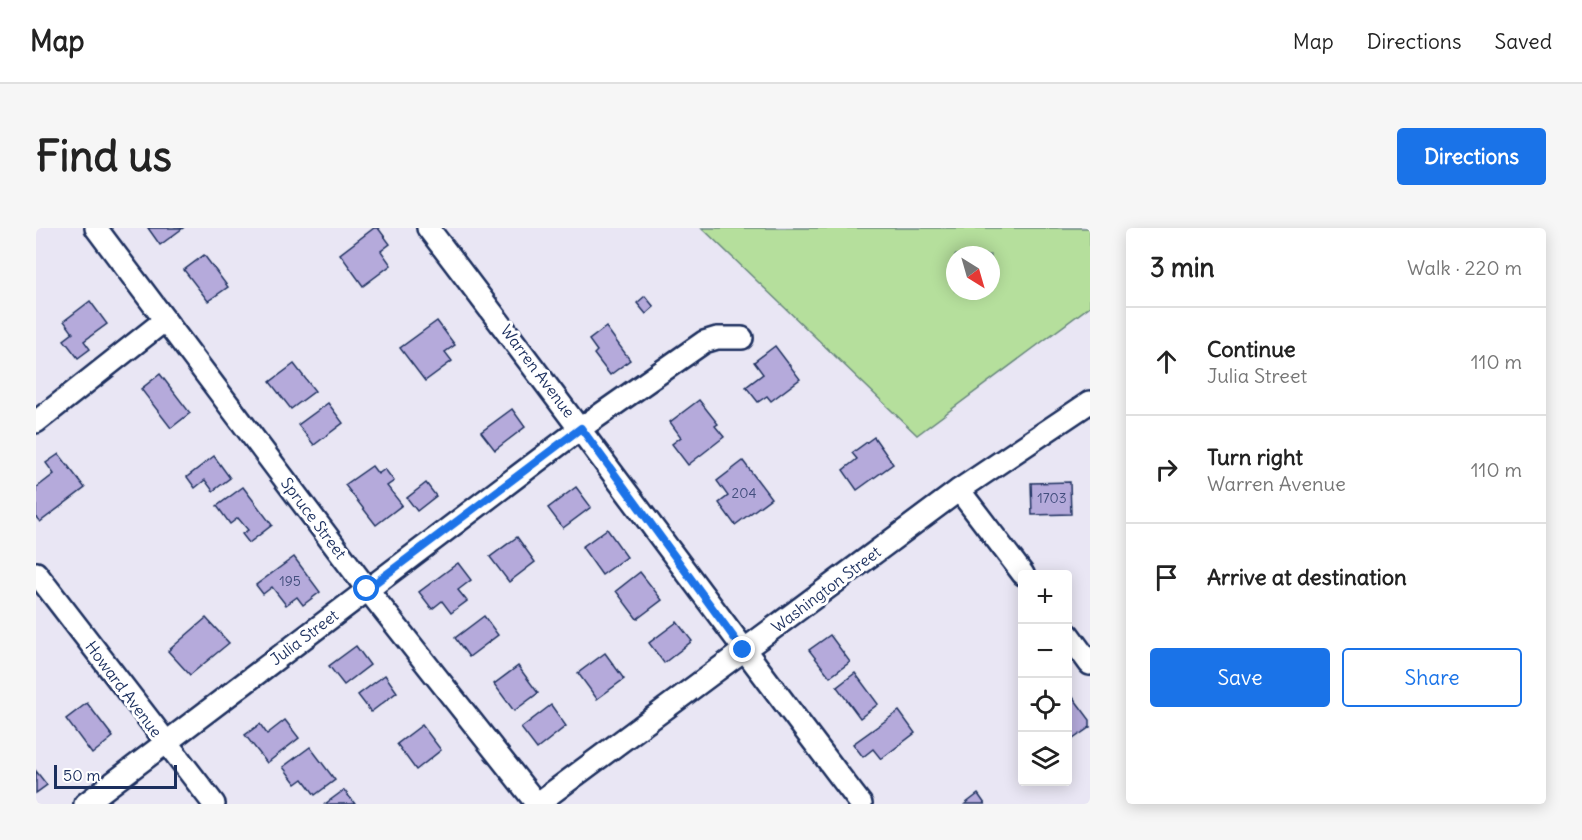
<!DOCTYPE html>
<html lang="en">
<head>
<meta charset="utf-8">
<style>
	body { margin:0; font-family:Delius,sans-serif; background:#f6f6f6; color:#222 }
	.controls { position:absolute; right:18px; bottom:18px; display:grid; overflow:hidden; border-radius:6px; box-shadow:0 3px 15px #0003 }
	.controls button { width:54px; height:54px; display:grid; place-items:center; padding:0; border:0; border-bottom:2px solid #e0e0e0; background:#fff; color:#222; font:30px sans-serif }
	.compass { position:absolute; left:910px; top:18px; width:54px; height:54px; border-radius:50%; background:#fff; box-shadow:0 3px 15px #0003; rotate:143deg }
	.scale { position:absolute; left:18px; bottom:15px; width:123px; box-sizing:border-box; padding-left:6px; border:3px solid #1b2f5e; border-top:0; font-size:16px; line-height:21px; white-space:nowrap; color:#1b2f5e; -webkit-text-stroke:4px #fff; paint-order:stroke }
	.stop { position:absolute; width:18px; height:18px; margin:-14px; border:4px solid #1a73e8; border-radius:50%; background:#fff }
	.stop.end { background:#1a73e8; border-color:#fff; box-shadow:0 2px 6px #0008 }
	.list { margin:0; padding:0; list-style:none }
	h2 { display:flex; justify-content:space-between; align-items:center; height:78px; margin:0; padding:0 24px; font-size:26px }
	h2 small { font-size:20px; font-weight:400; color:#767676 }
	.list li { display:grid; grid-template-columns:39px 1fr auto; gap:18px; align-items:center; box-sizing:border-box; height:108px; padding:0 24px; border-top:2px solid #e0e0e0 }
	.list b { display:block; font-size:22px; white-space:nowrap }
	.list p { margin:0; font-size:20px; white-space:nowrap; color:#767676 }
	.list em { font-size:20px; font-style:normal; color:#767676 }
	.actions { display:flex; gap:12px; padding:18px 24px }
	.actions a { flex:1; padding:14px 0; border:2px solid #1a73e8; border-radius:6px; text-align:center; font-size:21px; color:#1a73e8 }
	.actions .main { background:#1a73e8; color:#fff }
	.icon { flex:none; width:33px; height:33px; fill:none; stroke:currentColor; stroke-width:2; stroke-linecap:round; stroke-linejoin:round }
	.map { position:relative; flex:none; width:1054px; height:576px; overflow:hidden; border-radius:6px }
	header { display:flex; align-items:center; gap:36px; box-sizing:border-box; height:84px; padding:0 30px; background:#fff; border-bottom:2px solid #e0e0e0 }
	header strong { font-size:28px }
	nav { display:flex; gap:33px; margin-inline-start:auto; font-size:21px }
	.intro { display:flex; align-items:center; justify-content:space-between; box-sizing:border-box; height:144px; padding:0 36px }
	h1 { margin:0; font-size:42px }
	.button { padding:15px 27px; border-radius:6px; background:#1a73e8; color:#fff; font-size:21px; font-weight:700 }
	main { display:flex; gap:36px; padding:0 36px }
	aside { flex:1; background:#fff; border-radius:6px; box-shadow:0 3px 15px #0003 }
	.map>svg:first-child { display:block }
</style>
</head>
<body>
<header>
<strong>Map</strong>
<nav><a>Map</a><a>Directions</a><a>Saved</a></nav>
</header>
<div class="intro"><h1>Find us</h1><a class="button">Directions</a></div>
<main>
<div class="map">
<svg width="1054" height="576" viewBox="0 0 1054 576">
	<rect width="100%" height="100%" fill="#e9e6f4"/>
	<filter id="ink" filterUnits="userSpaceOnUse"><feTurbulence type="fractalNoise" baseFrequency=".0167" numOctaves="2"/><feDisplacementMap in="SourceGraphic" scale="12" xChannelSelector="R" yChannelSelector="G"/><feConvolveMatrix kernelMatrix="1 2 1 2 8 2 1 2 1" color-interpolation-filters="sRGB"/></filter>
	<g filter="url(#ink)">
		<!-- green -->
		<path fill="#b5df9c" stroke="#68877d" stroke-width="1.5" fill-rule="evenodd" d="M666,0H1054V78L881,207ZM919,27H955V63H919Z"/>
		<!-- building -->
		<g fill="#b5aadb" stroke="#1b2f5e" stroke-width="1.5">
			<polygon points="112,0 147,0 124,17"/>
			<polygon points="338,0 342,0 354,16 345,23 355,37 327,58 304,26"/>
			<polygon points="168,27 192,59 172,73 148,42"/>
			<polygon points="609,68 618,79 610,86 601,75"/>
			<polygon points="54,73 71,96 48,113 54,121 42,130 28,112 37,105 28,93"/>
			<polygon points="401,93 419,117 409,124 416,133 389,153 364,120"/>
			<polygon points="570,99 594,132 574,147 558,126 561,123 553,112"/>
			<polygon points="739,118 764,151 735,173 731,168 722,174 710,159 727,146 718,134"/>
			<polygon points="258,136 279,163 255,181 234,154"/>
			<polygon points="124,146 154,185 135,200 105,161"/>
			<polygon points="663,172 682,196 679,198 688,209 652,237 636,216 645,209 634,194"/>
			<polygon points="292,175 307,195 278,217 262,197"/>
			<polygon points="476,181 489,199 459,222 445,204"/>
			<polygon points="838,209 857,236 821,262 807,242 821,231 816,225"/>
			<polygon points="23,226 49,260 4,294 0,289 0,260 18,246 10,235"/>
			<polygon points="178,228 194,250 177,263 169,252 159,260 151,249"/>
			<polygon points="707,233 735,270 699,297 683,275 692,268 681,253"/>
			<polygon points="336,238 342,246 349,241 358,253 351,258 366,277 340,297 309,257"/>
			<polygon points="1034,254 1035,286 996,287 995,255"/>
			<polygon points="390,255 400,268 381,283 371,270"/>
			<polygon points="207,259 236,297 213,315 206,306 212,302 202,290 194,296 181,278"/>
			<polygon points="540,259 555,279 527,300 512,280"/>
			<polygon points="571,301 591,329 566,347 546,319"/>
			<polygon points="481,309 499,334 473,354 454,329"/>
			<polygon points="258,329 284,364 267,377 261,369 250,377 236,359 227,366 220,357"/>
			<polygon points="422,335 435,352 422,362 431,373 415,385 406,373 396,381 383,364"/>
			<polygon points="604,344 626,372 601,391 580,363"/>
			<polygon points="448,388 462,407 433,429 419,410"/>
			<polygon points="170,390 193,415 154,447 132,423"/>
			<polygon points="641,394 656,413 628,435 613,415"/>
			<polygon points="794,407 814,434 794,449 773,422"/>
			<polygon points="320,418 334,437 308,457 293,438"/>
			<polygon points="569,425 588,451 561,471 542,445"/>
			<polygon points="482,438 502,465 478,483 458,456"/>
			<polygon points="819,445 842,476 824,490 801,459"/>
			<polygon points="349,447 361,464 335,484 322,467"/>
			<polygon points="1036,468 1054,492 1054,499 1037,511 1032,503 1032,472"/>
			<polygon points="51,475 77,509 56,526 30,491"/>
			<polygon points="515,477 530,498 501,521 485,500"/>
			<polygon points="863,483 879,505 845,531 837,521 827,529 817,516"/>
			<polygon points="249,492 263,510 231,535 209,507 224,496 231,506"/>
			<polygon points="386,497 405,522 380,542 361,516"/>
			<polygon points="274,519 299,552 279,567 267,551 260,556 247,539"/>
			<polygon points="0,543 11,557 0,565"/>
			<polygon points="308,562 319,576 289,576"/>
			<polygon points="942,566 949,576 929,576"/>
		</g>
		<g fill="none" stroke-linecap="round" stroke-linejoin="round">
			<!-- minor casing -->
			<g stroke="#1b2f5e" stroke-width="26">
				<g id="minor">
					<polyline points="60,0 331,361 501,576"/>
					<path d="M392,0C538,191 679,385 825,576"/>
					<polyline points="0,194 129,92"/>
					<polyline points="923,262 987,346"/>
					<polyline points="0,345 178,576"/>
					<polyline points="1032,406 1054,436"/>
					<polyline points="49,576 545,200 668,114 681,110 706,110"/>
					<polyline points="501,576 923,262 1054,174"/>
				</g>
			</g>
			<!-- minor -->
			<use href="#minor" stroke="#fff" stroke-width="21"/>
		</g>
	</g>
	<g fill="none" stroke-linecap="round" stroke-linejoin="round" filter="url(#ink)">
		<!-- route -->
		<polyline stroke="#1a73e8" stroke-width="8" points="331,361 545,200 707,422"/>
	</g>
	<g text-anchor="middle" stroke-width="6" stroke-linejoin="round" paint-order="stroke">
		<!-- number labels -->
		<g font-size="14" fill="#424e7d">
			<text x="708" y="270">204</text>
			<text x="1016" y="275">1703</text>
			<text x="254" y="358">195</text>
		</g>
		<!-- street labels -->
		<g font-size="16" fill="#1b2f5e" stroke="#fff">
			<text transform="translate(502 143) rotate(53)" y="6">Warren Avenue</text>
			<text transform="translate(278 290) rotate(53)" y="6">Spruce Street</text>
			<text transform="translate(790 361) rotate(-37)" y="6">Washington Street</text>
			<text transform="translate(268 409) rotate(-37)" y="6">Julia Street</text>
			<text transform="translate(88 461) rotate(53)" y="6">Howard Avenue</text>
		</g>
	</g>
</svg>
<div class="controls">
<button>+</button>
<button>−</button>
<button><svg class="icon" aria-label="locate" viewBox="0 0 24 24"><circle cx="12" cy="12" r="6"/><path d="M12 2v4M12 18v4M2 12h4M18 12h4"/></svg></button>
<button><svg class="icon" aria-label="layers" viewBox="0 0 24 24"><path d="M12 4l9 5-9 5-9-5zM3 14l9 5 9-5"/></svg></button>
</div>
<svg class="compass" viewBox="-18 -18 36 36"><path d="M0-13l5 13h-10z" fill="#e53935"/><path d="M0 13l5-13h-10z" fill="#767676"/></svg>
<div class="scale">50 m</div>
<div class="stop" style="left:331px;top:361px"></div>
<div class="stop end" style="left:707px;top:422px"></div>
</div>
<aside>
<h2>3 min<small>Walk · 220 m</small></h2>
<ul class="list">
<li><svg class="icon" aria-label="ahead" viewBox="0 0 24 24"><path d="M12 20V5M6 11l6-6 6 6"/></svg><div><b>Continue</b><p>Julia Street</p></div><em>110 m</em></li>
<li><svg class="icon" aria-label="right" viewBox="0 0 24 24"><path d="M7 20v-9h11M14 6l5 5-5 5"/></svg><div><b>Turn right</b><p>Warren Avenue</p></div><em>110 m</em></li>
<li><svg class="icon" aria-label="arrive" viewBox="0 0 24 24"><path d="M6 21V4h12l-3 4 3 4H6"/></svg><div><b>Arrive at destination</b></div></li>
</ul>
<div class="actions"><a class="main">Save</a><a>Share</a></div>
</aside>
</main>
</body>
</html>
